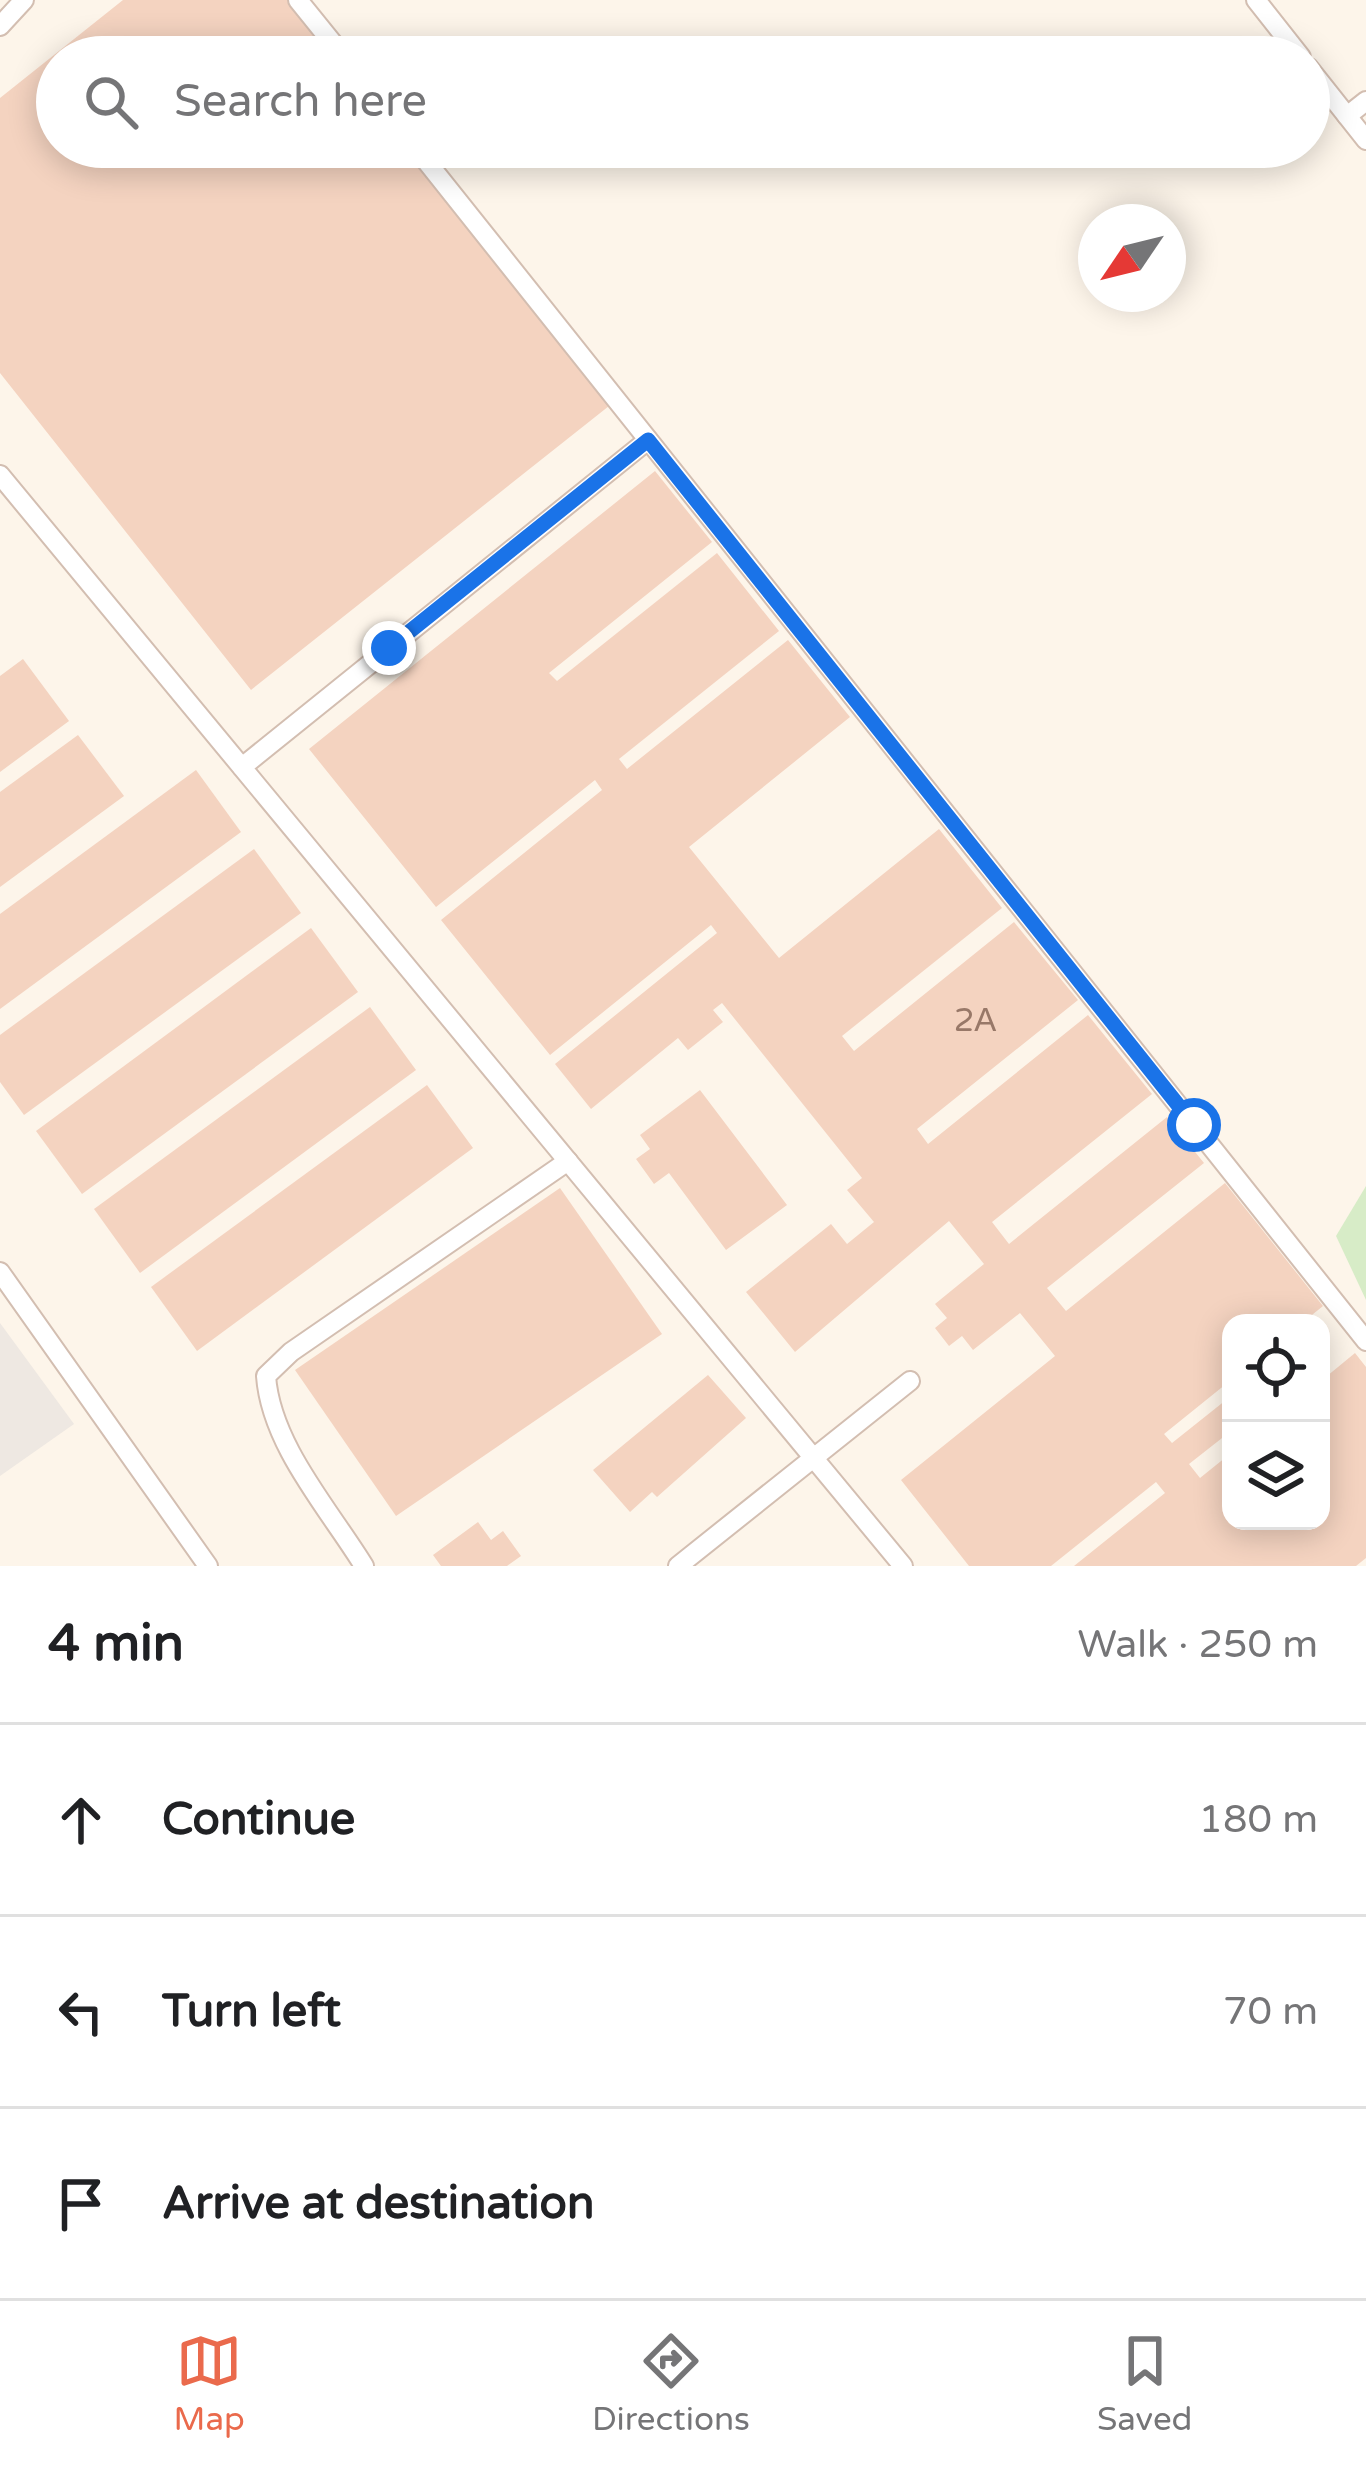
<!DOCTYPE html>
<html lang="en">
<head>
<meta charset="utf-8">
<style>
	body { margin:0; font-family:"Varela Round",sans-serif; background:#f2f2f2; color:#202124 }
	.controls { position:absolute; right:36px; bottom:36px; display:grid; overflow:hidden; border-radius:24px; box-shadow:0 6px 30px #0003 }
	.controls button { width:108px; height:108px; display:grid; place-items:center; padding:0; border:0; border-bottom:3px solid #e0e0e0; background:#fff; color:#202124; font:60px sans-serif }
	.compass { position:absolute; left:1078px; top:204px; width:108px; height:108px; border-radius:50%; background:#fff; box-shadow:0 6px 30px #0003; rotate:235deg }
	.stop { position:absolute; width:36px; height:36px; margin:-27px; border:9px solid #1a73e8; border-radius:50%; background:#fff }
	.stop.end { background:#1a73e8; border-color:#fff; box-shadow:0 3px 12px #0008 }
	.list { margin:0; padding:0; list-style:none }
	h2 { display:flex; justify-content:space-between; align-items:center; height:156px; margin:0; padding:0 48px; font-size:51px }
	h2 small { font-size:39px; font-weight:400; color:#757577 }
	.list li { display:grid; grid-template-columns:78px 1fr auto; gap:36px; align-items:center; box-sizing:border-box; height:192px; padding:0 48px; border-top:3px solid #e0e0e0 }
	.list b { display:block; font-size:45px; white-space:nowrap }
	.list em { font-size:39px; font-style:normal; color:#757577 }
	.icon { flex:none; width:66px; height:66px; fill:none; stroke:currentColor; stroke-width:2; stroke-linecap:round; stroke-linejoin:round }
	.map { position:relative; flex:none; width:1366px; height:1566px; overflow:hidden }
	.search { position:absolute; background:#fff; box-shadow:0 6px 30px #0003; left:36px; right:36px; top:36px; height:132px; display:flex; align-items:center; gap:30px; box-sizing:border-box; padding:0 42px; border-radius:66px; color:#757577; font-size:45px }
	.sheet { height:732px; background:#fff }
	nav { display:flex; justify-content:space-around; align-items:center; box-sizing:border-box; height:168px; border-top:3px solid #e0e0e0; background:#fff; font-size:33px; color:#757577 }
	nav a { display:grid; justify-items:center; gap:6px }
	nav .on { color:#ea6a4c }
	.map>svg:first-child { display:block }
</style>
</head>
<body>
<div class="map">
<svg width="1366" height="1566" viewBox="0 0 1366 1566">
	<rect width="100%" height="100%" fill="#fdf5ea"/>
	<!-- industrial -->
	<polygon fill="#eee8e2" points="0,1323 74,1424 0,1476"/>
	<!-- green -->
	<polygon fill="#d7ecc7" points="1366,1186 1366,1300 1336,1236"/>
	<!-- building -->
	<g fill="#f4d3c0">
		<polygon points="123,0 288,0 333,57 57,57 57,147 405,147 609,406 251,690 0,373 0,98"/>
		<polygon points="655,471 712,542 549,673 557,681 717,553 779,631 619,759 627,769 788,640 850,717 689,847 779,958 939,829 1002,908 842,1036 854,1051 1014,922 1078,1000 917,1129 928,1144 1088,1015 1152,1094 992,1222 1009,1244 1167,1117 1204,1163 1047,1288 1066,1311 1225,1183 1323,1306 1302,1323 1231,1323 1231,1380 1164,1434 1172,1443 1231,1396 1231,1431 1189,1464 1200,1478 1231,1453 1231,1521 1321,1521 1321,1381 1355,1353 1366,1367 1366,1558 1356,1566 1074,1566 1165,1493 1156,1482 1051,1566 969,1566 901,1480 1055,1356 1020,1313 973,1350 962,1336 949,1346 935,1328 947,1318 935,1304 984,1264 949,1221 795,1352 746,1292 831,1224 847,1244 874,1222 847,1190 862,1178 722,1003 713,1010 723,1022 688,1050 678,1038 591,1109 555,1064 717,933 711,925 550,1055 441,920 602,790 595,780 436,907 309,749"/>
		<polygon points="23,659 69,721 0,772 0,676"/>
		<polygon points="78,735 124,796 0,887 0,792"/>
		<polygon points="196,770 241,832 0,1009 0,914"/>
		<polygon points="254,849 301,913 24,1115 0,1082 0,1035"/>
		<polygon points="311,928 358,992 82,1194 36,1131"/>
		<polygon points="370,1007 416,1070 140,1273 94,1209"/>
		<polygon points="427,1085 473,1148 197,1351 151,1287"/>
		<polygon points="700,1090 787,1205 726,1250 669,1173 654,1184 636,1159 650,1149 640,1135"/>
		<polygon points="560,1188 662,1334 396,1516 295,1370"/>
		<polygon points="708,1375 746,1418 657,1497 652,1492 630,1512 593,1470"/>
		<polygon points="478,1522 491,1540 503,1531 521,1556 507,1566 441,1566 433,1555"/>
	</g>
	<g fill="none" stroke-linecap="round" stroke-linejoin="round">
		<!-- service casing -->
		<g stroke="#d3beb1" stroke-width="22">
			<g id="service">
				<polyline points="298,0 344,57"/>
				<polyline points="1256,0 1301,57"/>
				<polyline points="0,26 24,0"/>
				<polyline points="1309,68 1366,140"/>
				<polyline points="1347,116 1366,101"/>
				<polyline points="415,147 1366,1341"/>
				<polyline points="0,475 903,1566"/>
				<polyline points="242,767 648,440"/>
				<polyline points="0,1272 208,1566"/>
				<path d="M364,1566C329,1509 271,1445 266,1376L291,1352L568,1161"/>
				<polyline points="678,1566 910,1381"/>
			</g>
		</g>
		<!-- service -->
		<use href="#service" stroke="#fff" stroke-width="18"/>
	</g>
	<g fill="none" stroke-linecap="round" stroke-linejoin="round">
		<!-- route -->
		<polyline stroke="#1a73e8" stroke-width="15" points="389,648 648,440 1194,1125"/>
	</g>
	<g text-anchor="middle" stroke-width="10" stroke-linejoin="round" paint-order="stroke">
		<!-- number labels -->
		<g font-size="33" fill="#987868">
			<text x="975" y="1031">2А</text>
		</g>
	</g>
</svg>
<div class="controls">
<button><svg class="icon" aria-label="locate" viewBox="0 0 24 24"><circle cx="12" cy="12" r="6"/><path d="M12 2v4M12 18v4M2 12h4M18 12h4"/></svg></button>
<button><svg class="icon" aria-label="layers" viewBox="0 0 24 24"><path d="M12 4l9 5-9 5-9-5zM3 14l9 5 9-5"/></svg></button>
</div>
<svg class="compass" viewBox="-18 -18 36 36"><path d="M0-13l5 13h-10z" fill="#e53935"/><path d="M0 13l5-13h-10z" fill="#757577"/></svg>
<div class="stop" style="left:1194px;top:1125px"></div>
<div class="stop end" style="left:389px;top:648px"></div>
<div class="search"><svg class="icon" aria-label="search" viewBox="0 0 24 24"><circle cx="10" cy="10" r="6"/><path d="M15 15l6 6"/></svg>Search here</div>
</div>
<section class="sheet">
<h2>4 min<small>Walk · 250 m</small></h2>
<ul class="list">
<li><svg class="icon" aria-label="ahead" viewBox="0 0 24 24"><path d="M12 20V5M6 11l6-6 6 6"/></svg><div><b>Continue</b></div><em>180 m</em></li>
<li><svg class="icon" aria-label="left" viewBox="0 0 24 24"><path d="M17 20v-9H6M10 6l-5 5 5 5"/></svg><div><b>Turn left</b></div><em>70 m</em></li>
<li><svg class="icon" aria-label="arrive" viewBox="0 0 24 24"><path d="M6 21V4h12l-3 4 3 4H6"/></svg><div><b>Arrive at destination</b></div></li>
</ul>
</section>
<nav>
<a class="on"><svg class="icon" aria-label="map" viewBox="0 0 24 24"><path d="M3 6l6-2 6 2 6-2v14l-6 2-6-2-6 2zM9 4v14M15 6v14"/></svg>Map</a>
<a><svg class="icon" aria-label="directions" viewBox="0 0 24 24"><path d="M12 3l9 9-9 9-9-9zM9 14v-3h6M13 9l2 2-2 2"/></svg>Directions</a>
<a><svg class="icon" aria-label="saved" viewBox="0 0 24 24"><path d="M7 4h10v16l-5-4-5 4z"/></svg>Saved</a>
</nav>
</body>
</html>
